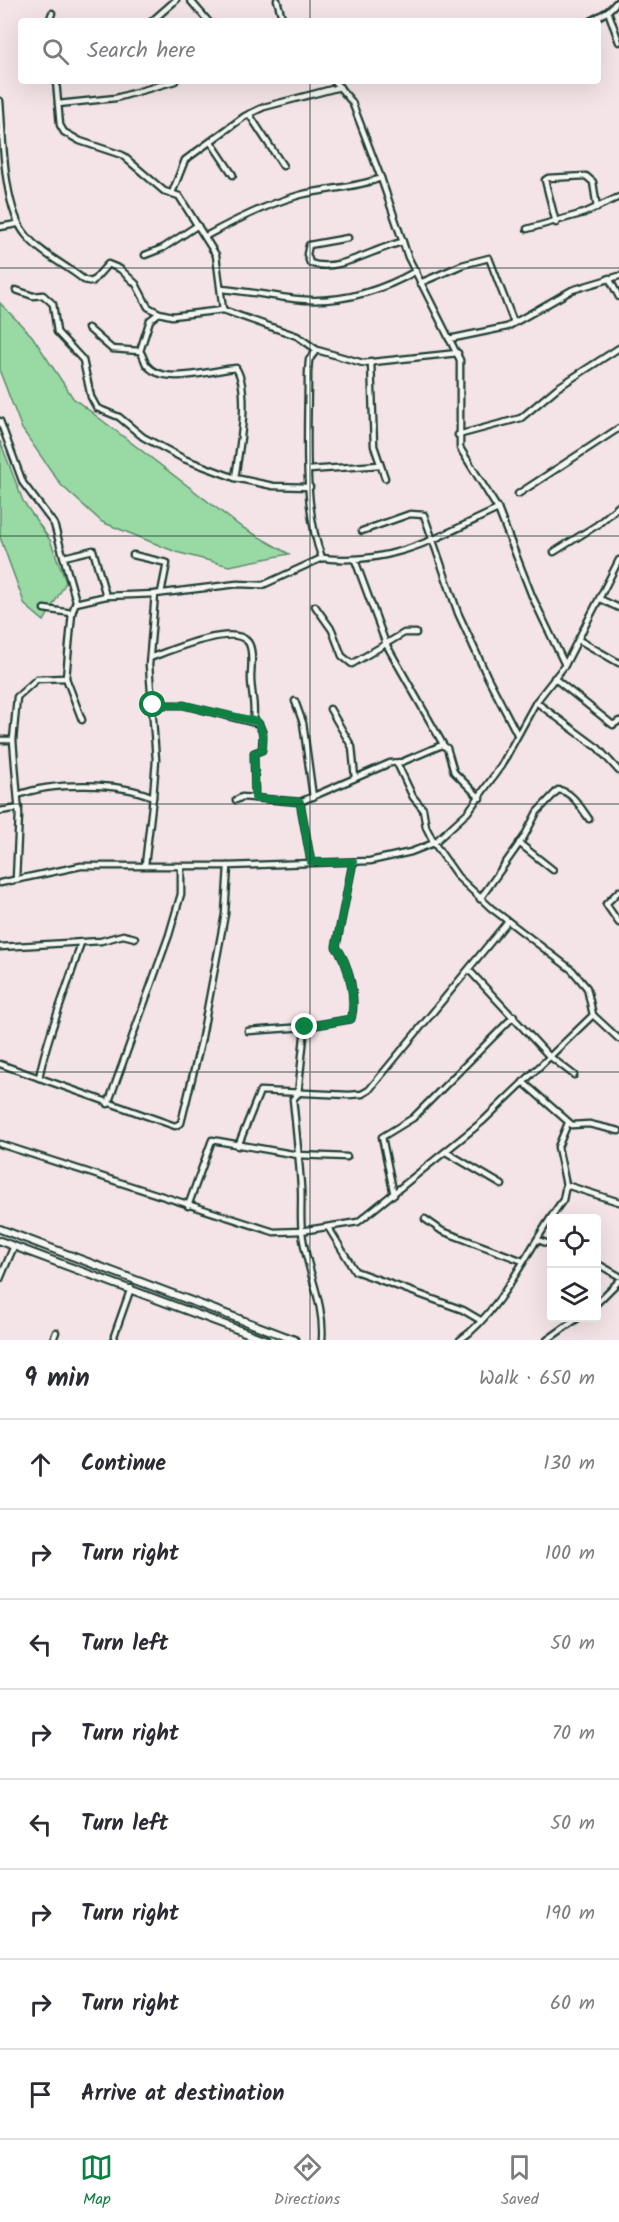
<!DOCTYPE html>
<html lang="en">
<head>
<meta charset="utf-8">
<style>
	body { margin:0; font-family:Kalam,sans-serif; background:#f2f2f3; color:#2b2b33 }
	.controls { position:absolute; right:18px; bottom:18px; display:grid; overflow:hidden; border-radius:6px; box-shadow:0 6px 24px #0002 }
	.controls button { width:54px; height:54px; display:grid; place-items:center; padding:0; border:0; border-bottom:2px solid #e1e1e2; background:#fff; color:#2b2b33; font:30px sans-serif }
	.stop { position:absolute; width:18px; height:18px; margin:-14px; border:4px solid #0b8043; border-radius:50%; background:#fff }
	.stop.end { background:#0b8043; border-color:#fff; box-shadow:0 2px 6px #0008 }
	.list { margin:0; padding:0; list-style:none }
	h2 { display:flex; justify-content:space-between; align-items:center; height:78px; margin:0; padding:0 24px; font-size:26px }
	h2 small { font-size:20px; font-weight:400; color:#7c7c81 }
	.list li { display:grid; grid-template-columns:39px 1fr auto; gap:18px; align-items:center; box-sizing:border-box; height:90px; padding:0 24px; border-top:2px solid #e1e1e2 }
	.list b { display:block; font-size:22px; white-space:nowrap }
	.list em { font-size:20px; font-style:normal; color:#7c7c81 }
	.icon { flex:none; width:33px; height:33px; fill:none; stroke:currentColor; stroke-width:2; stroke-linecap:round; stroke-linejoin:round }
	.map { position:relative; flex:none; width:619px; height:1340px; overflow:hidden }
	.search { position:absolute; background:#fff; box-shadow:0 6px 24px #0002; left:18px; right:18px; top:18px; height:66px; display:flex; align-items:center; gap:15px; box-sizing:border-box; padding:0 21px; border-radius:6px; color:#7c7c81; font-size:22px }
	.sheet { height:798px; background:#fff }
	nav { display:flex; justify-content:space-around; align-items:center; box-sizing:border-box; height:84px; border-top:2px solid #e1e1e2; background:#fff; font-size:16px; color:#7c7c81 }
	nav a { display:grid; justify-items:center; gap:3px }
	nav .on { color:#0b8043 }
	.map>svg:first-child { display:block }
</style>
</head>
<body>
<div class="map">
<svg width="619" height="1340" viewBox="0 0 619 1340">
	<rect width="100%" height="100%" fill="#f4e4e8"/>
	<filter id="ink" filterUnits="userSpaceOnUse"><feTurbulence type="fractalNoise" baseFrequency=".0167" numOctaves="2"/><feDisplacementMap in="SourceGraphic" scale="12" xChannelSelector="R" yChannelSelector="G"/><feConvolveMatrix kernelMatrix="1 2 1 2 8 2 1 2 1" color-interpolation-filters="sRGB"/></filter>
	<g filter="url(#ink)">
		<!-- green -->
		<g fill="#99daa4" stroke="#5c8c6c" stroke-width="1.5">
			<polygon points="0,303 32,336 73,398 240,526 289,554 229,566 176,552 102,522 61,485 22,429 0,372"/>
			<polygon points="0,441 23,501 50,540 66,582 44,621 25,605 0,537"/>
		</g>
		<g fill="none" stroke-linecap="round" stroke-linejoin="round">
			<!-- minor casing -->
			<g stroke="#1f3d34" stroke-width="9">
				<g id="minor">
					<polyline points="190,0 208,21"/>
					<polyline points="277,0 283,21"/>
					<polyline points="619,0 608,11 619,42"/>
					<polyline points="49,21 52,13"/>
					<polyline points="152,21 176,0"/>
					<polyline points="591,21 608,11"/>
					<polyline points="56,81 60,125 64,132 80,141 122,155 164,191 179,196 216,255 223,310"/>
					<polyline points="334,81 352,102 381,178 408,257 460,360 460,448 498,509 532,596 565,665"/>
					<path d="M0,101C3,136 3,208 26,235C41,254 66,265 84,280L92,282L108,264L120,269L136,284L148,307L159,313L172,316L223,310L297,336L317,350L363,363L458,353"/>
					<polyline points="58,104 116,98 175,81"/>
					<polyline points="249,114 283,166"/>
					<polyline points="211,142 233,175"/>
					<polyline points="172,193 185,160 245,116 264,107 340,87"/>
					<polyline points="556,223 545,180 548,178 586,176 593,182 597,208"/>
					<polyline points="0,227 17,224"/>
					<polyline points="527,229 584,213 619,197"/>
					<path d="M206,236C235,220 267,204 300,195C327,188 355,188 381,178"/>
					<path d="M348,238L309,245L307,254L310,263C337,274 376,247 403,242"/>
					<polyline points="145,255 163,248 198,225"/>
					<polyline points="609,278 619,297"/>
					<polyline points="420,283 462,265 489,258 514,323"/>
					<path d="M221,289C246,291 271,296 295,299C338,304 379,292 416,271"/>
					<polyline points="16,290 33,296 43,295 53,304 57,332 83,360 91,397 97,408 119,417 143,437 184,459 235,478 273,486 310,487"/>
					<path d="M159,313L150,320L140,351C143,355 144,360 146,364C162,387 211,370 236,368C251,391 239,451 235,478"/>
					<polyline points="88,328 112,349 140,351"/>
					<polyline points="449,339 507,327 572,290 619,276"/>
					<polyline points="371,361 374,446 385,478"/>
					<polyline points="0,421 23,483 54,524 76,601 72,613 66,678 82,720"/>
					<polyline points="458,435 521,418 557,388 619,348"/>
					<polyline points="309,470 380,465"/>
					<polyline points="518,494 619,428"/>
					<polyline points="362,531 410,514 424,515 458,613 487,676 517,734"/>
					<polyline points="554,552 597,525 619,506"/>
					<polyline points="133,555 167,563 161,593"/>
					<polyline points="64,557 93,550 106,596"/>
					<path d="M322,558C391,566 438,537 498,509"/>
					<polyline points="355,560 386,644 444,746"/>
					<polyline points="600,599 619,608"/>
					<path d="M76,603L106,596L155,594L237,584L263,585L322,558C302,507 308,429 308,373L309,360L317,350"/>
					<polyline points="315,606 332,630 342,656 352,664 404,633 416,633"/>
					<polyline points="44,609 72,613"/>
					<polyline points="579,640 619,663"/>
					<path d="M150,658C168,651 234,623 248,642C254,650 251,668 251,678C251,692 256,707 253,720"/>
					<polyline points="554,678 613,725 619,721"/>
					<polyline points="295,701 303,723 313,797"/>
					<polyline points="536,702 598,748 619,771"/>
					<polyline points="153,705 183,705 259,724 263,734 262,750 254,753 255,798"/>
					<polyline points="330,709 352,747 355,778"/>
					<polyline points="0,740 13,740"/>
					<polyline points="397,763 413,797 423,809 426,827 434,843 458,877 491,908 572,970 587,988 593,1015 619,1039"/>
					<path d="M18,795C52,782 119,782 153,797L156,760L149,665L155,594"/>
					<polyline points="236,800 242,797 300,802 390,763 402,762 442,745 447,748 454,772 480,798"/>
					<polyline points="300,802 311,862"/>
					<polyline points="0,811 19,808"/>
					<polyline points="519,843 553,870"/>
					<polyline points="145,865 153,797"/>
					<polyline points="16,879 19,814 13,740 17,697 37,679 66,678"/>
					<polyline points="0,883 81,866 228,866 370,861 411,852 434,843 468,812 501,766 536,702 565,665 619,560"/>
					<polyline points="619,891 606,904 619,923"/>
					<path d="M480,899L524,837L537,812L558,790C572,791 581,808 589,819"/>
					<polyline points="0,947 101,941 123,935 135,938"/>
					<polyline points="469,970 548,1055 574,1075"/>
					<path d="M305,1027L298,1094L293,1099C296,1128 299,1157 301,1187C302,1202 300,1217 302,1232C306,1270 325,1302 322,1340"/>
					<path d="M248,1031L305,1027L351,1019C357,999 349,963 336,947L353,862"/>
					<polyline points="0,1064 175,1126 181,1123 201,1042 225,914 228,866"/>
					<path d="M39,1078C48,1031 68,989 81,942"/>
					<polyline points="523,1082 572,1125 589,1124 619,1131"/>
					<polyline points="108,1104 169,935 181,894 181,867"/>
					<polyline points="0,1144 274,1232 301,1231 358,1222 483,1121 593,1015"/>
					<polyline points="238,1146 260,1091 349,1095 362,1094 369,1090 508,921"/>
					<polyline points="446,1152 502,1185"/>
					<polyline points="566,1185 619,1202"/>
					<polyline points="394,1195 382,1137 413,1118 514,1016"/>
					<polyline points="188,1206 212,1140 298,1155 347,1157"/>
					<polyline points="425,1219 442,1231 523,1261"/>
					<polyline points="328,1227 355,1271 463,1310 480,1320"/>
					<polyline points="538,1240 552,1245"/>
					<polyline points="596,1263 619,1276"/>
					<polyline points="0,1279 14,1246"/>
					<polyline points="596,1304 619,1281"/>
					<polyline points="53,1340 56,1332"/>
					<polyline points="115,1340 114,1336 131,1288"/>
					<path d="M460,1340C503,1310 531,1242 563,1200L566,1185L558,1147L568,1123"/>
					<polyline points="547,1340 578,1318"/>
				</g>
			</g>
			<!-- tertiary casing -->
			<g stroke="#1f3d34" stroke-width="10">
				<g id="tertiary">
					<polyline points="0,1229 295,1340"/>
					<polyline points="0,1241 266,1340"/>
				</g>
			</g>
			<!-- minor -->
			<use href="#minor" stroke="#f6f6f2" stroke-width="4.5"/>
			<!-- tertiary -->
			<use href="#tertiary" stroke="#f6f6f2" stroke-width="6"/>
		</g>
	</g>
	<g fill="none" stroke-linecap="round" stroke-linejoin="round" filter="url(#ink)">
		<!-- route -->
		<path stroke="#0b8043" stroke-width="8" d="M153,705H183L258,722C262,731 265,739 262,750L254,753L255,798L300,802L311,862H353L336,946C349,963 356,999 351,1019L305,1027"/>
	</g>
	<!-- grid -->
	<path fill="none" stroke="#1f3d34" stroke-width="1.5" stroke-opacity="0.55" d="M310,0V21M310,81V1340M0,268H619M0,536H619M0,804H619M0,1072H619"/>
</svg>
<div class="controls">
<button><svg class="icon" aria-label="locate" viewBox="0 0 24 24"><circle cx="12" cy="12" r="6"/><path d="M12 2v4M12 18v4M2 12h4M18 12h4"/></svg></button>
<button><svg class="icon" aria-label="layers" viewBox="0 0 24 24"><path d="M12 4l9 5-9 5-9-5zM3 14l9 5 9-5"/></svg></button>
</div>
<div class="stop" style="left:153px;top:705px"></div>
<div class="stop end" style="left:305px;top:1027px"></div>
<div class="search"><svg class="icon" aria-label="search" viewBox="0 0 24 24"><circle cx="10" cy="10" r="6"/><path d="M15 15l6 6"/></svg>Search here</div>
</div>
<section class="sheet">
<h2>9 min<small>Walk · 650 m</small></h2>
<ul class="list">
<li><svg class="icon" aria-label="ahead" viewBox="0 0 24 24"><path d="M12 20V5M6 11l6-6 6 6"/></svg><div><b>Continue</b></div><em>130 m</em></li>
<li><svg class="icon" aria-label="right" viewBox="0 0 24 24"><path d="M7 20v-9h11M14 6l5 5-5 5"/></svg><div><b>Turn right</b></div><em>100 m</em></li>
<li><svg class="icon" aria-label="left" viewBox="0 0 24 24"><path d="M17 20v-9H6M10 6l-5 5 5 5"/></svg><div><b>Turn left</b></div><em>50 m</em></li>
<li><svg class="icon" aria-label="right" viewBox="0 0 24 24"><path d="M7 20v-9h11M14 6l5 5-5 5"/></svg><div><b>Turn right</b></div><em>70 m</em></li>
<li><svg class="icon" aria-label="left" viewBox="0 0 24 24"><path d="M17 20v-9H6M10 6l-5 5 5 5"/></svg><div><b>Turn left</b></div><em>50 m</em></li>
<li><svg class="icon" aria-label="right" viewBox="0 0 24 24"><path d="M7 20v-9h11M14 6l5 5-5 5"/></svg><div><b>Turn right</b></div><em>190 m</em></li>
<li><svg class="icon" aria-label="right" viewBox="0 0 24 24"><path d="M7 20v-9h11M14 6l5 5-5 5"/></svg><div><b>Turn right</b></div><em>60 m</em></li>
<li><svg class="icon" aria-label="arrive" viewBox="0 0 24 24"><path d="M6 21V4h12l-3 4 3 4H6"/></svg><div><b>Arrive at destination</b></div></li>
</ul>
</section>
<nav>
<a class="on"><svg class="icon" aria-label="map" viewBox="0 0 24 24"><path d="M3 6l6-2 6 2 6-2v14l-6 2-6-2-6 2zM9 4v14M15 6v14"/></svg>Map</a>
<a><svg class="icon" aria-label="directions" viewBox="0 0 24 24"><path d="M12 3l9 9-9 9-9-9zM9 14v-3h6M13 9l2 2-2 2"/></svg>Directions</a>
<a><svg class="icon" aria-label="saved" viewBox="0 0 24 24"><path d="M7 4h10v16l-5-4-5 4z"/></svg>Saved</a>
</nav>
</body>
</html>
